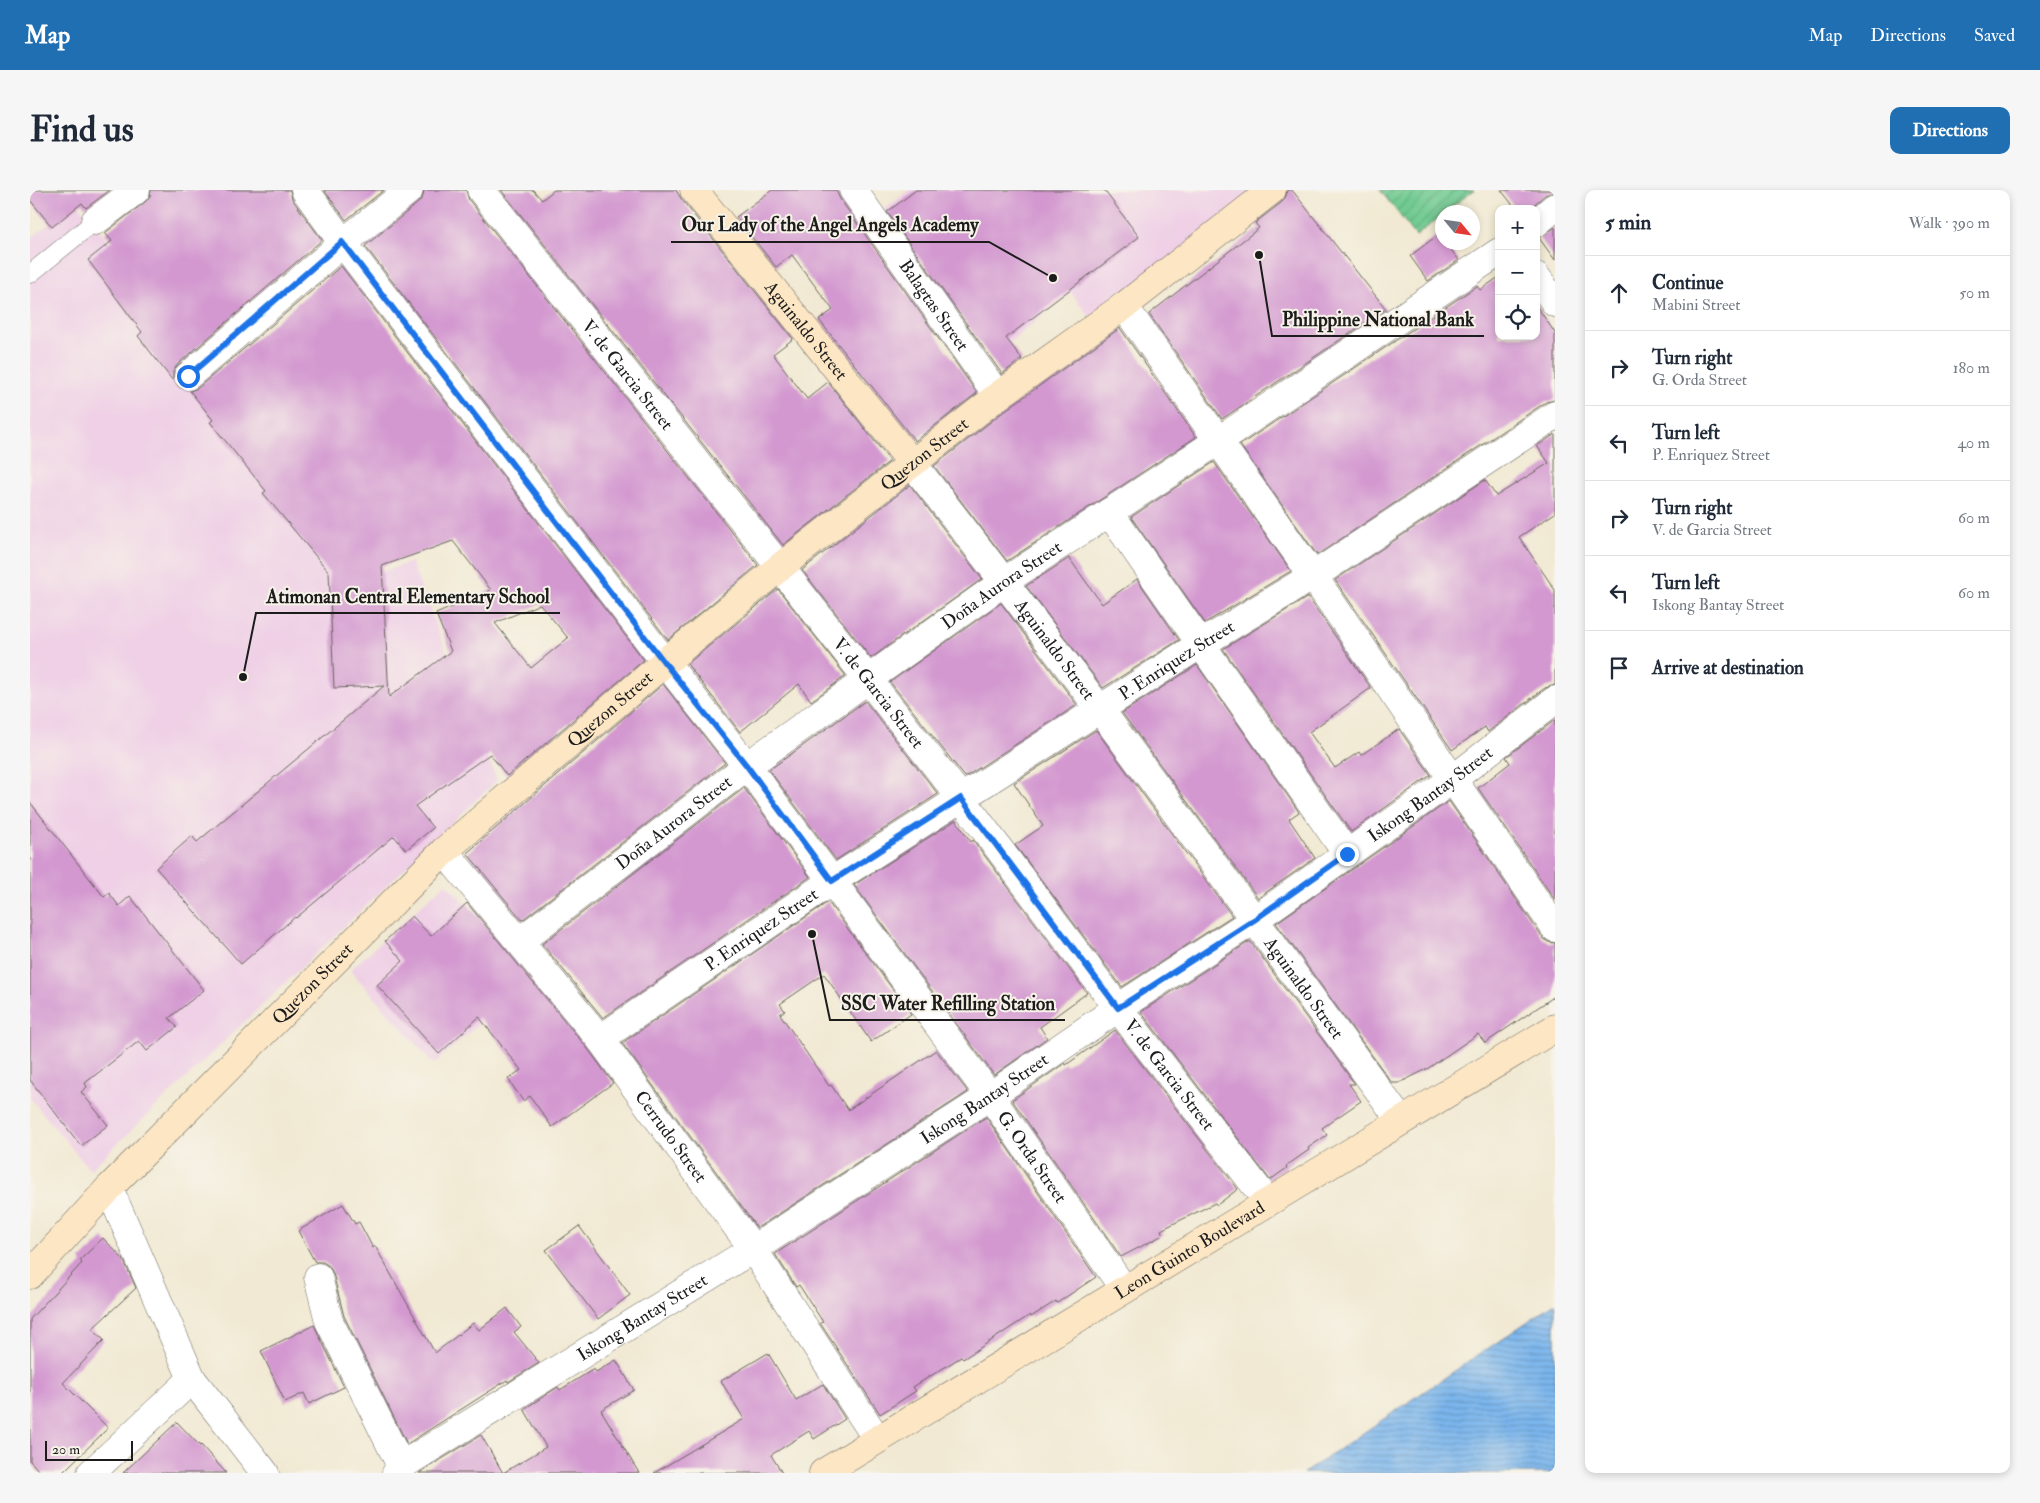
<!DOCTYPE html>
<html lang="en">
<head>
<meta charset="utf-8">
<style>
	body { margin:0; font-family:"IM FELL Double Pica",serif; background:#f6f6f7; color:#1f2937 }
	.controls { position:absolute; right:15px; top:15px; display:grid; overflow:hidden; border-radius:10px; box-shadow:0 2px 8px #0003 }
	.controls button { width:45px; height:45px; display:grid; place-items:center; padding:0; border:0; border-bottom:1px solid #e0e1e3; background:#fff; color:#1f2937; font:25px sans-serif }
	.compass { position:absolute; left:1405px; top:15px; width:45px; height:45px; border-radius:50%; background:#fff; box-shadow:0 2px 8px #0003; rotate:119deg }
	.scale { position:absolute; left:15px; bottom:12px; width:88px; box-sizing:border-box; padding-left:5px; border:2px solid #1c1c1c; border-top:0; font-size:14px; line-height:18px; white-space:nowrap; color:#1c1c1c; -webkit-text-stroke:4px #f7f3e8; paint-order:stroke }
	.stop { position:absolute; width:15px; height:15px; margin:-11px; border:4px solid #1a73e8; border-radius:50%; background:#fff }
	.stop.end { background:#1a73e8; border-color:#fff; box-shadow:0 1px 5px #0008 }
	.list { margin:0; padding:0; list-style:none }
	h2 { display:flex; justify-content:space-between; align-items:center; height:65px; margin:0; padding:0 20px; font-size:21px }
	h2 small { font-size:16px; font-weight:400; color:#747a83 }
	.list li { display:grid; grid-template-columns:32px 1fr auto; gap:15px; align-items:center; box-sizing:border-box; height:75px; padding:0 20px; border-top:1px solid #e0e1e3 }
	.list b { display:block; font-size:19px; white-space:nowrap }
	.list p { margin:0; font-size:16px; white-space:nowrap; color:#747a83 }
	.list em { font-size:16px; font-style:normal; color:#747a83 }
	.icon { flex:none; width:28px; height:28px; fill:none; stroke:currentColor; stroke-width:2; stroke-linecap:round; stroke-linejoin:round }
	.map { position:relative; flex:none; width:1525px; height:1283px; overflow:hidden; border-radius:10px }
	header { display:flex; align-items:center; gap:30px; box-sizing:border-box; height:70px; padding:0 25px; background:#1f6fb2; color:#fff }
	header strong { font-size:24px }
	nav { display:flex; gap:28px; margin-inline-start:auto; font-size:18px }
	.intro { display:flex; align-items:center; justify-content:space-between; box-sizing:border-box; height:120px; padding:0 30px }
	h1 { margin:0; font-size:35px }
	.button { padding:12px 22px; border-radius:10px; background:#1f6fb2; color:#fff; font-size:18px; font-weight:700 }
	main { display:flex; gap:30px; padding:0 30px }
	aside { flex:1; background:#fff; border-radius:10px; box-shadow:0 2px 8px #0003 }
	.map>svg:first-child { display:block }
</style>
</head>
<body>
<header>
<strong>Map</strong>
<nav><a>Map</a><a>Directions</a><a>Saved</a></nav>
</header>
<div class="intro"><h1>Find us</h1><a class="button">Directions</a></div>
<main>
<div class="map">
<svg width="1525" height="1283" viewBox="0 0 1525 1283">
	<defs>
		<pattern id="garden-furrows" width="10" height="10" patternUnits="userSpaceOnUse" patternTransform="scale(1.25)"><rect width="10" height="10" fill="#70ca91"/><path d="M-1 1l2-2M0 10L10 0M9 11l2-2" fill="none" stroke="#60ad7c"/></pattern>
		<pattern id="water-rules" width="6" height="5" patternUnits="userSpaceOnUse" patternTransform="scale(1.25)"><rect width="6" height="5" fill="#7bb6ed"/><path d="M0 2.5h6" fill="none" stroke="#6493bf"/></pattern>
	</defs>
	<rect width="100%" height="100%" fill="#f7f3e8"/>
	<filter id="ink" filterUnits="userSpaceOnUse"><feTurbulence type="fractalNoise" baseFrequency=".02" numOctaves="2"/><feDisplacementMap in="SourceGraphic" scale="10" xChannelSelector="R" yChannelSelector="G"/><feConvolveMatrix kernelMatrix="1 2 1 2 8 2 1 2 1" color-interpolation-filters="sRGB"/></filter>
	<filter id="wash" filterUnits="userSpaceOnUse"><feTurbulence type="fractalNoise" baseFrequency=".0096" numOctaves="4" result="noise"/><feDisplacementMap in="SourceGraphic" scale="20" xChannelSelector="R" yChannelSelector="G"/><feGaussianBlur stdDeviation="1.12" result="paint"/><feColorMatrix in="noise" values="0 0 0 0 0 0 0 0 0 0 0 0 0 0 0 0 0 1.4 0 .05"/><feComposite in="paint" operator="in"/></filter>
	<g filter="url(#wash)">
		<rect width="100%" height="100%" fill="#f1e9d3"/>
		<!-- built -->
		<g fill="#efd0e6">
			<polygon points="879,0 1230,0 1062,130 1041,102 979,153 909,63 882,74 845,27"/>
			<polygon points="46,12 173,166 345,384 381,372 467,590 60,980 0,908 0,49"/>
			<polygon points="416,693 501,787 404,874 320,780"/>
		</g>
		<!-- garden -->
		<polygon fill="url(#garden-furrows)" stroke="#467356" points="1350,0 1444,0 1415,22 1412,22 1412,25 1386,46"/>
		<!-- water -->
		<polygon fill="url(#water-rules)" stroke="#4c6984" points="1525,1113 1525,1283 1274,1283"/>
		<g id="blocks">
			<!-- building -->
			<g fill="#d398d0" fill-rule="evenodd">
				<polygon points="0,0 80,0 56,18 52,13 22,37 0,10"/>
				<polygon points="121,0 260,0 262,9 292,50 148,174 143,181 143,191 108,146 112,142 58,70 82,51 75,43 115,12 120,6"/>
				<polygon points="294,0 354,0 316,30"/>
				<polygon points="394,0 436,0 439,10 728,375 638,450 335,56 389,12 393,6"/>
				<polygon points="471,0 503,0 512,10 524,0 646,0 652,10 763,149 743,164 777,209 798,192 860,271 753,355"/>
				<polygon points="742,0 806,0 810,9 947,203 885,251 789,130 803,120 762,65 746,77 706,27"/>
				<polygon points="886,0 1074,0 1109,47 976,148 992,169 972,184 857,22"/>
				<polygon points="1257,0 1262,0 1356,119 1192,229 1119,124 1229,38 1225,33 1252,12 1256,6"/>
				<polygon points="1471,0 1525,0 1525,2 1515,5 1499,19 1486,19"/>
				<polygon points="1525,37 1525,70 1509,48"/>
				<polygon points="1409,44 1412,49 1412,52 1415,52 1429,70 1398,91 1380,66"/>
				<path d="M311,76L614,470L477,586L460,564L385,616L403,638L376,660L364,646L266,728L265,727L211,774L126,678L162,646L167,652L354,496L304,498L299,382L233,303L236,301L180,232L183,230L160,201L168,198ZM423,351L461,400L406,424L421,461L359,507L352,376ZM510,414L538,448L501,478L465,433Z"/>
				<polygon points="1469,87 1469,146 1506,146 1506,115 1525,143 1525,210 1516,212 1287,365 1210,255 1447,96 1450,100"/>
				<polygon points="1090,138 1166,247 977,371 904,276 977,219"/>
				<polygon points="1525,244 1525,323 1489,347 1525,400 1525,495 1515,498 1458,542 1455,537 1422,560 1305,390 1455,290 1466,306 1519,273 1507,256"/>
				<polygon points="1184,272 1261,381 1175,433 1101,327"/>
				<polygon points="880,295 952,389 841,468 772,380"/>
				<polygon points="1039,368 1072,414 1107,389 1149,450 1073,498 996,396"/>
				<polygon points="748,399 816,486 781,511 769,494 710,542 657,474"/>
				<polygon points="1278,407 1341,498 1279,542 1305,578 1329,562 1331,565 1369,539 1401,585 1321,642 1193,459"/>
				<polygon points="971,413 1047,515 935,587 860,492"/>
				<polygon points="1167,475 1269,622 1259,629 1285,668 1228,708 1092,523"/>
				<polygon points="633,494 695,573 492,730 437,663"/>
				<polygon points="835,511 908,604 806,670 739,580"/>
				<polygon points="1525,530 1525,710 1448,598 1480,573 1476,567"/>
				<polygon points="1066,540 1202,726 1092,797 985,655 1013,636 984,593"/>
				<polygon points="714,598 780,687 573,828 512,754"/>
				<polygon points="1419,611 1512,747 1518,752 1525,753 1525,806 1455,853 1448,844 1397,879 1369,893 1362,893 1246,733"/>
				<polygon points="0,612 74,707 79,703 89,716 100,706 174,800 139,828 147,837 117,861 109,851 55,893 57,897 51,902 78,935 51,956 0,890"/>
				<polygon points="926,630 941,652 943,650 1057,803 1010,837 1017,848 964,885 824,695"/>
				<polygon points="798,712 881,824 841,852 794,784 750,814 755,821 750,824 799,896 801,895 818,920 906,860 938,902 727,1038 592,853"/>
				<polygon points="437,713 558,859 583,893 522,937 500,906 493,911 478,889 491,880 449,827 409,864 347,795 373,771 355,751 382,726 401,746"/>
				<polygon points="1220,751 1325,894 1319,894 1331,911 1292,938 1297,945 1278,958 1279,960 1256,976 1257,978 1240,990 1111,822"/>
				<polygon points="1085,840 1208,999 1187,1015 1185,1013 1131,1040 1133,1045 1091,1067 982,910 1035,873 1036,875"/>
				<polygon points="956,927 1066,1087 1027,1113 1026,1111 1001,1127 1000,1125 933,1169 931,1167 883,1197 886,1201 850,1224 790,1133 793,1132 769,1095 766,1097 745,1064"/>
				<polygon points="313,1014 325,1034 329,1032 343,1058 345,1056 405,1163 443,1133 449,1140 477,1118 491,1137 484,1142 509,1173 478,1192 477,1190 377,1254 314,1126 303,1083 299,1076 293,1072 285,1072 268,1041"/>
				<polygon points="549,1036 600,1105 568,1129 516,1060"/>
				<polygon points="73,1048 93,1069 106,1098 62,1139 74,1150 33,1193 78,1238 32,1283 11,1283 0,1271 0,1129 52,1073 50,1070"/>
				<polygon points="284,1135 314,1197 279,1214 274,1203 255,1212 231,1161"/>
				<polygon points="738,1163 766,1210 793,1194 815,1229 784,1249 779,1241 741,1265 752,1283 624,1283 714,1229 691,1191"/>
				<polygon points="586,1170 604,1200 571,1220 609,1283 389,1283 451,1245 473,1283 516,1257 494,1219 528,1197 530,1200 564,1179 566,1182"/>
				<polygon points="147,1232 170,1256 171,1255 196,1283 93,1283"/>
			</g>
		</g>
	</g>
	<g filter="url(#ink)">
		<use href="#blocks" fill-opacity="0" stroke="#67645c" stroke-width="1"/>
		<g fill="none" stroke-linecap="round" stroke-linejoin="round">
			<!-- lane casing -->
			<g stroke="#67645c" stroke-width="19">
				<polyline id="lane" points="0,84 65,31"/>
			</g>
			<!-- street casing -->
			<g stroke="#67645c" stroke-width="29">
				<g id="street">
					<path id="s1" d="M275,0L313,53L635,472L717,576L802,691L960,906L1094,1099"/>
					<path id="s2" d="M451,0L750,377L931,608L1088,818L1238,1012"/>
					<path id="s3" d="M823,0L968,206"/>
					<polyline points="65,31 106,0"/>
					<polyline points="1506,33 1525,17"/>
					<polyline points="1506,86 1525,113"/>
					<polyline points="1094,116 1283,386 1525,738"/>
					<polyline points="158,186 313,53 379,0"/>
					<path id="s4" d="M882,273C1051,488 1210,711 1371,931"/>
					<polyline points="1079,322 1317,664"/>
					<path id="s5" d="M414,661L570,849L723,1059L847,1249"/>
					<path id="s6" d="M490,751L717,576L975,391L1188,251L1469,62"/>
					<path id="s7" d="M570,849L802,691L1171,454L1283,386L1525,225"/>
					<polyline points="79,998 162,1189"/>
					<polyline points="288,1087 299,1131 371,1276"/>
					<polyline points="61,1283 162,1189 235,1283"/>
					<path id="s8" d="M366,1283L371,1276L723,1059L960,906L1088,818L1224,730L1423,589L1525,510"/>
				</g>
			</g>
			<!-- secondary casing -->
			<g stroke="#67645c" stroke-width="29">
				<g id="secondary">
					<path id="s9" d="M664,0L882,273"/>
					<path id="s10" d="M0,1085L79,998L414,661L635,472L750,377L968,206L1094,116L1242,0"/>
					<path id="s11" d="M793,1283L1525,838"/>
				</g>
			</g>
			<!-- lane -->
			<use href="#lane" stroke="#fff" stroke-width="18"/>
			<!-- street -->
			<use href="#street" stroke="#fff" stroke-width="28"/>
			<!-- secondary -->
			<use href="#secondary" stroke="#fce6c4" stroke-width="28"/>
		</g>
	</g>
	<g fill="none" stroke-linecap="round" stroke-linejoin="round" filter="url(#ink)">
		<!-- route -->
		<polyline stroke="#1a73e8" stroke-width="6" points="158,186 312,52 634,472 717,576 802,691 931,608 1088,818 1224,730 1317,664"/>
	</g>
	<g text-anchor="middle" stroke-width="4" stroke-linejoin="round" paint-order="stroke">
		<!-- street labels -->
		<g font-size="18" fill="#1c1c1c" stroke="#f7f3e8">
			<text dy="6" stroke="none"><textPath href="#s3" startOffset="141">Balagtas Street</textPath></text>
			<text dy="6" stroke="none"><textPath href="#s9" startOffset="180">Aguinaldo Street</textPath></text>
			<text dy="6" stroke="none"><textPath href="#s2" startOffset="236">V. de Garcia Street</textPath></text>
			<text dy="6" stroke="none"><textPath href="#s10" startOffset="1216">Quezon Street</textPath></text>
			<text dy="6" stroke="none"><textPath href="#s6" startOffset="599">Doña Aurora Street</textPath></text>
			<text dy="6" stroke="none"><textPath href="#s4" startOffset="235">Aguinaldo Street</textPath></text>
			<text dy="6" stroke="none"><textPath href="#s7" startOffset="690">P. Enriquez Street</textPath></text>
			<text dy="6" stroke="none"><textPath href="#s2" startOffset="641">V. de Garcia Street</textPath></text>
			<text dy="6" stroke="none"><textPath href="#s10" startOffset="811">Quezon Street</textPath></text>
			<text dy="6" stroke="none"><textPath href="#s8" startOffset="1238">Iskong Bantay Street</textPath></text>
			<text dy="6" stroke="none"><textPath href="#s6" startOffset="194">Doña Aurora Street</textPath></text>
			<text dy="6" stroke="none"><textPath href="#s7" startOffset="195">P. Enriquez Street</textPath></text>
			<text dy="6" stroke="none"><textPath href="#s10" startOffset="406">Quezon Street</textPath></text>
			<text dy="6" stroke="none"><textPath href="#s4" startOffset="655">Aguinaldo Street</textPath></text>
			<text dy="6" stroke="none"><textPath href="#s2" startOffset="1121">V. de Garcia Street</textPath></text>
			<text dy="6" stroke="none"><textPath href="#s8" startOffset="698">Iskong Bantay Street</textPath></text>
			<text dy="6" stroke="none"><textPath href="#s5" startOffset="365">Cerrudo Street</textPath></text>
			<text dy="6" stroke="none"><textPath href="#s1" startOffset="1210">G. Orda Street</textPath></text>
			<text dy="6" stroke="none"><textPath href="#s11" startOffset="429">Leon Guinto Boulevard</textPath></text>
			<text dy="6" stroke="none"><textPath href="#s8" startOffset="292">Iskong Bantay Street</textPath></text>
		</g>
	</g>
	<!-- callouts -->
	<path fill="none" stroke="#1c1c1c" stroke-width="2" d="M1023 88L959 52H641M1229 65L1242 146H1454M213 487L226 423H530M782 744L800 830H1035"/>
	<g fill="#1c1c1c" stroke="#f7f3e8" stroke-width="2">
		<circle cx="1023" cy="88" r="5"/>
		<circle cx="1229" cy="65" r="5"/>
		<circle cx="213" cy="487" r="5"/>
		<circle cx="782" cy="744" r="5"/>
	</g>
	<g font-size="19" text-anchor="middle" font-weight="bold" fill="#1c1c1c" stroke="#f7f3e8" stroke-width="4" stroke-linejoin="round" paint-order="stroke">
		<text x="800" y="41">Our Lady of the Angel Angels Academy</text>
		<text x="1348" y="136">Philippine National Bank</text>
		<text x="378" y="413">Atimonan Central Elementary School</text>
		<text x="918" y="820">SSC Water Refilling Station</text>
	</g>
</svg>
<div class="controls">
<button>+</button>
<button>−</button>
<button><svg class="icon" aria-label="locate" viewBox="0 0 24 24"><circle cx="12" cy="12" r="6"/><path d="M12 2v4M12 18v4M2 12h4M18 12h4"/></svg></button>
</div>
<svg class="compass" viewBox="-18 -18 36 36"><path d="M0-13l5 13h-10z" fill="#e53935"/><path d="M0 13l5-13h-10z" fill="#747a83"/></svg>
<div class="scale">20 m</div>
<div class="stop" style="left:158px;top:186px"></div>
<div class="stop end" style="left:1317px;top:664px"></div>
</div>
<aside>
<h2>5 min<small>Walk · 390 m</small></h2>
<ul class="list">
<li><svg class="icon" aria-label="ahead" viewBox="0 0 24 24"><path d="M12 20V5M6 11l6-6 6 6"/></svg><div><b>Continue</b><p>Mabini Street</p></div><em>50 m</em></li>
<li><svg class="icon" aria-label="right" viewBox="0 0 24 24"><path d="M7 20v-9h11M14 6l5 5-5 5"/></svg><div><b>Turn right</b><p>G. Orda Street</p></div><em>180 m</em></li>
<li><svg class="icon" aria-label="left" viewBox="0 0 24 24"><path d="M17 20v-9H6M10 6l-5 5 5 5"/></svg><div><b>Turn left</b><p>P. Enriquez Street</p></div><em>40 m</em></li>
<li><svg class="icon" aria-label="right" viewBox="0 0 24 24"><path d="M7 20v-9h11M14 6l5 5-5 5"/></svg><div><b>Turn right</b><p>V. de Garcia Street</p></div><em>60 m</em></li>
<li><svg class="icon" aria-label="left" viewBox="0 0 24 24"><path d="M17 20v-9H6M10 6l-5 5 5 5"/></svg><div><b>Turn left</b><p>Iskong Bantay Street</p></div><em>60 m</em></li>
<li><svg class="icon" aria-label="arrive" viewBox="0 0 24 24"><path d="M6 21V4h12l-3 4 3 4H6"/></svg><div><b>Arrive at destination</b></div></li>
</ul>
</aside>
</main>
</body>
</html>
